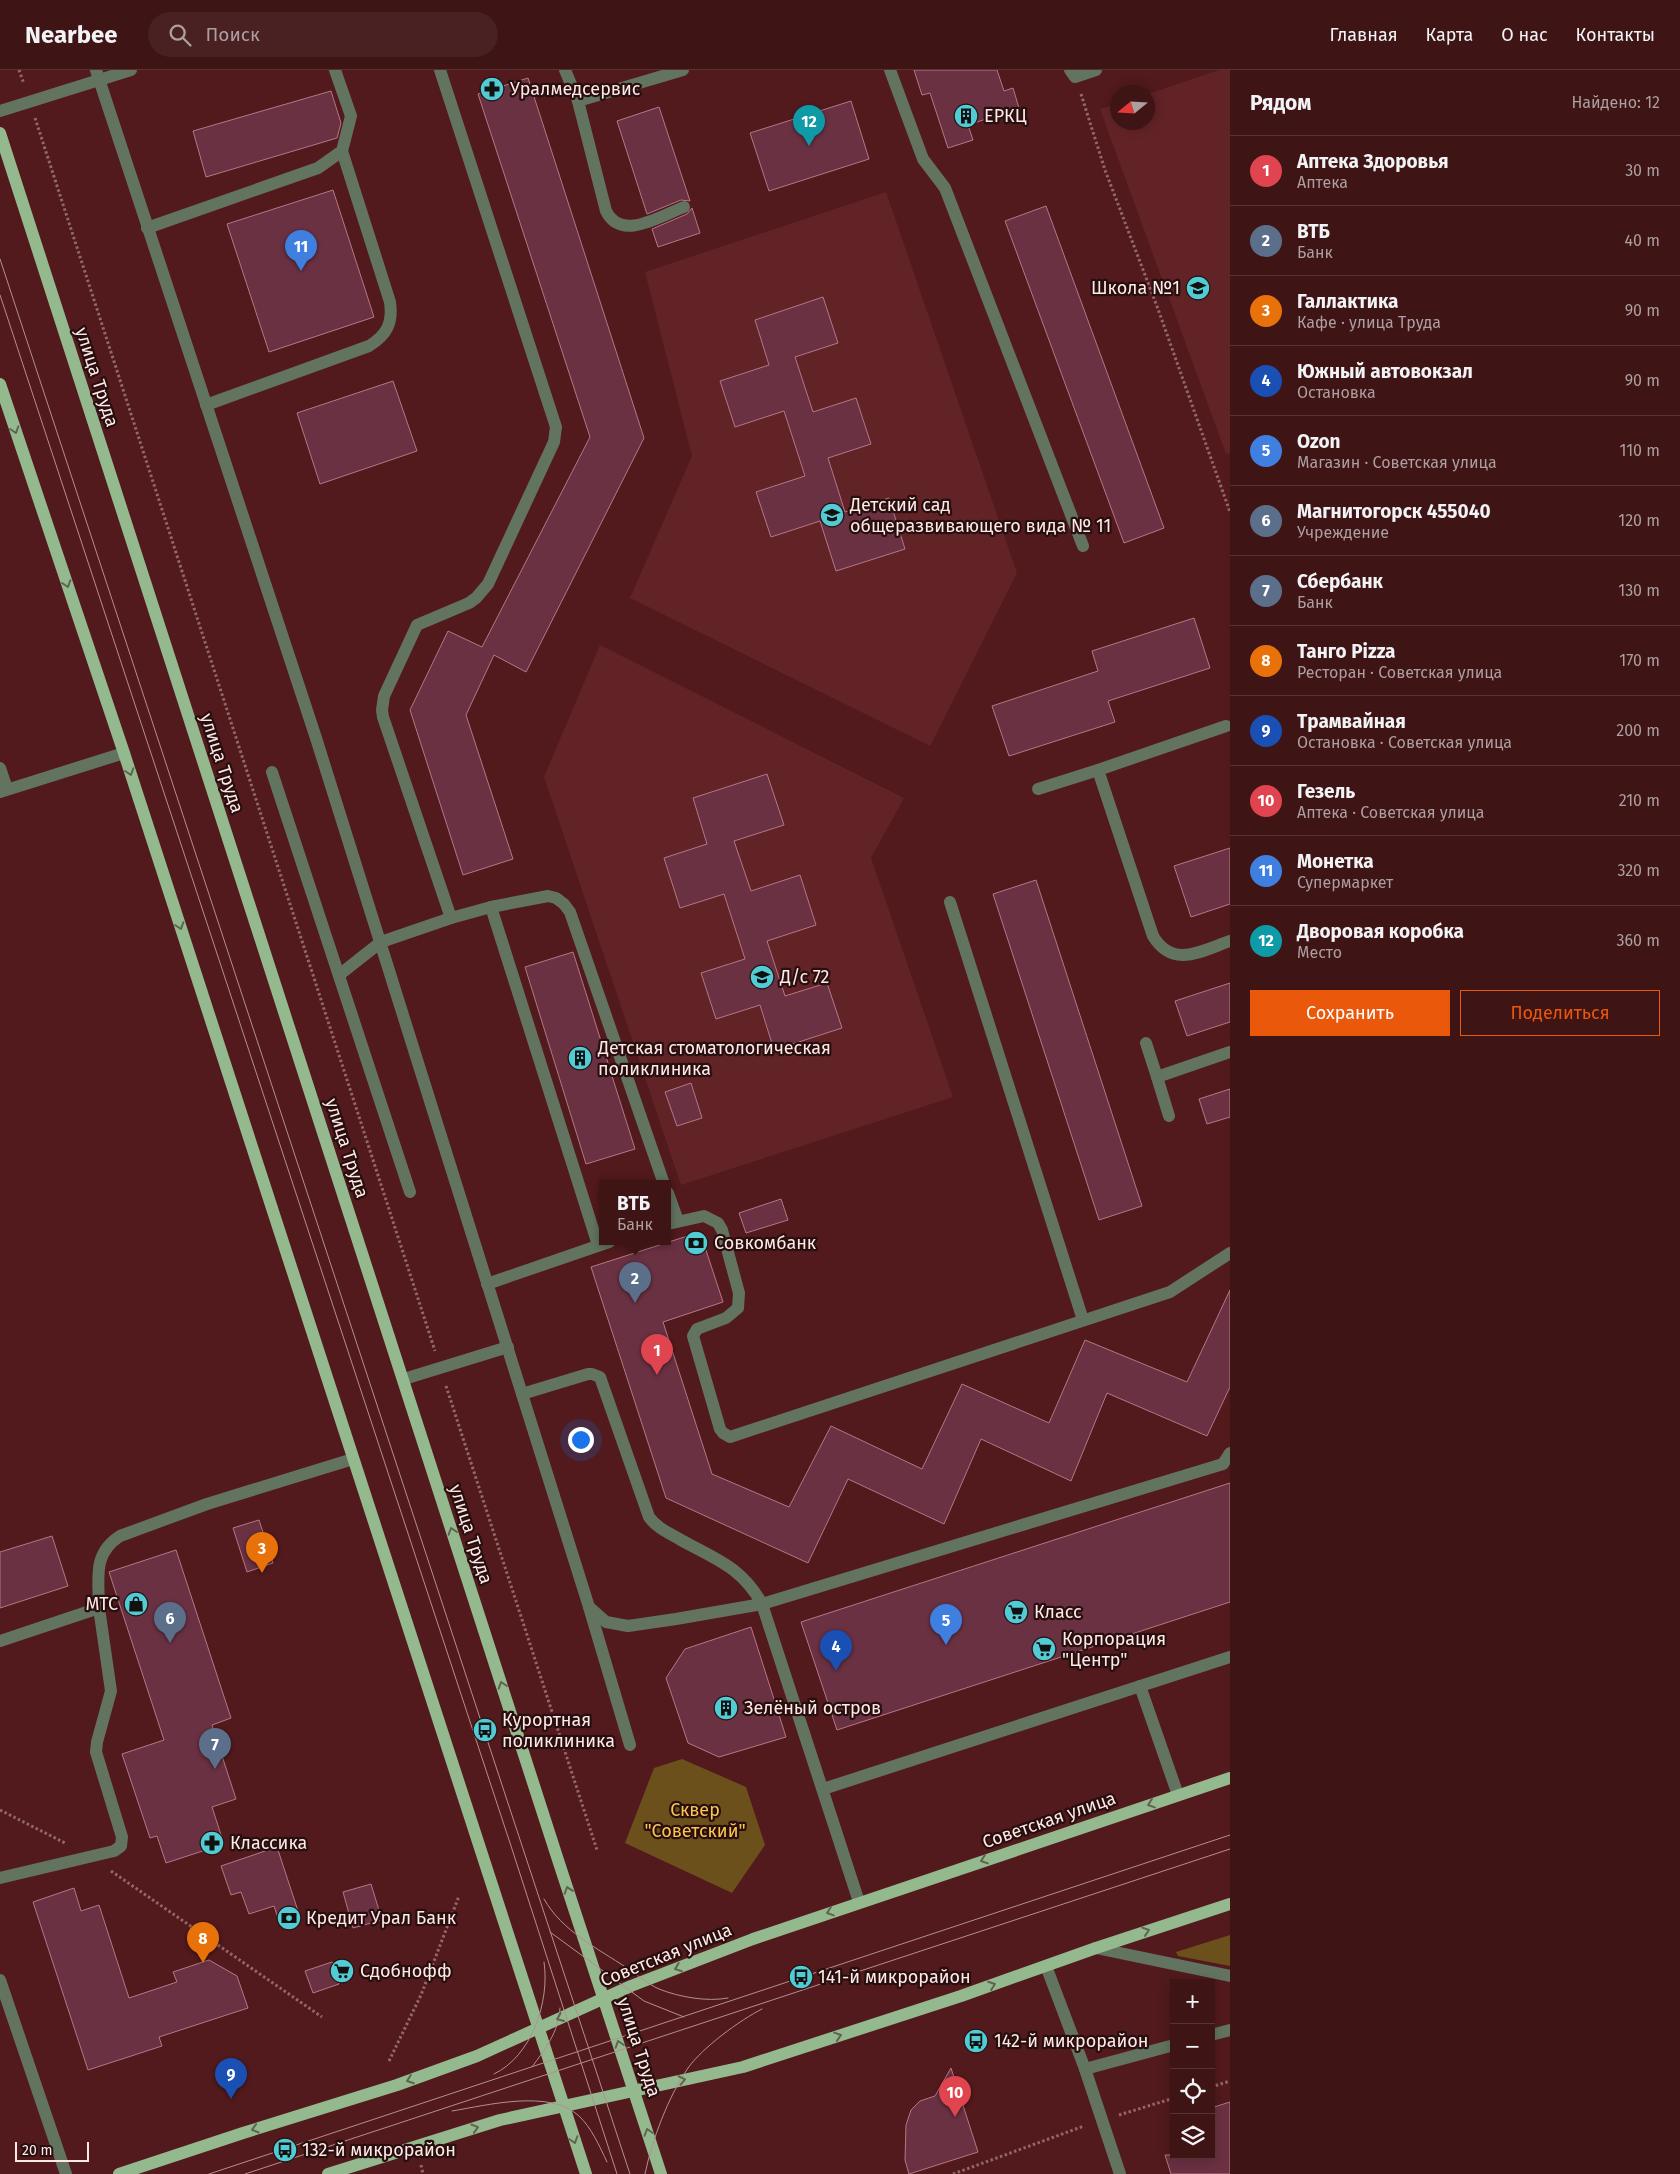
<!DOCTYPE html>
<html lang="ru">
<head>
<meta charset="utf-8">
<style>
	body { margin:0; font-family:"Fira Sans",sans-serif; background:#492122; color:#f1f3f6 }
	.controls { position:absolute; right:15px; bottom:15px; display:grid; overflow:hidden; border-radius:0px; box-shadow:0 2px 12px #0003 }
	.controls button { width:45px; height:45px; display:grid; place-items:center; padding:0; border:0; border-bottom:1px solid #573334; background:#3e1415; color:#f1f3f6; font:25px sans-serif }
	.compass { position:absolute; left:1110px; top:15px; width:45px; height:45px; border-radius:50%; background:#3e1415; box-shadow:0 2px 12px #0003; rotate:252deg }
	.scale { position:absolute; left:15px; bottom:12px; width:74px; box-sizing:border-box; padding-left:5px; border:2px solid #ffe8e6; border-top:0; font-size:14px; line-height:18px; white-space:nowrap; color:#ffe8e6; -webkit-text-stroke:4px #280f0f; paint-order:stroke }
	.you { position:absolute; left:580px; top:1369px; width:18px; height:18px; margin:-12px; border:4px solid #fff; border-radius:50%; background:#1a73e8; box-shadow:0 0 0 8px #1a73e833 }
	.badge { display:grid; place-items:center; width:32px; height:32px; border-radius:50%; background:#ea580c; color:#fff; font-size:16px; font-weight:700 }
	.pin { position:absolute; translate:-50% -41px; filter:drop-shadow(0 1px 2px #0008) }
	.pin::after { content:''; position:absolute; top:26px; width:18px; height:15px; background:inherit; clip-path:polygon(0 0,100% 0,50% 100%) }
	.popup { position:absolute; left:599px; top:1110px; width:72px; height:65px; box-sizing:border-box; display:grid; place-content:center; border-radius:0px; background:#3e1415; filter:drop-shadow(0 1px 4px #0005); font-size:16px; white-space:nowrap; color:#ad9ea0 }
	.popup b { font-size:19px; color:#f1f3f6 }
	.popup::after { content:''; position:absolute; left:50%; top:100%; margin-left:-10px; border:10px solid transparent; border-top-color:#3e1415 }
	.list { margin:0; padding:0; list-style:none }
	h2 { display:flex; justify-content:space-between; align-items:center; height:65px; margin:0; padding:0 20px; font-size:21px }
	h2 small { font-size:16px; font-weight:400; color:#ad9ea0 }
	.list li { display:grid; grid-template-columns:32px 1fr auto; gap:15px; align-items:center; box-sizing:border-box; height:70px; padding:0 20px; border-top:1px solid #573334 }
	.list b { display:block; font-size:19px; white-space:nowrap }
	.list p { margin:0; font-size:16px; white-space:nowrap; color:#ad9ea0 }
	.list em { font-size:16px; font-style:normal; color:#ad9ea0 }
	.actions { display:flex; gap:10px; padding:15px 20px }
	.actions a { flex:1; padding:11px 0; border:1px solid #ea580c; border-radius:0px; text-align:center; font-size:18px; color:#ea580c }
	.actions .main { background:#ea580c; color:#fff }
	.icon { flex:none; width:28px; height:28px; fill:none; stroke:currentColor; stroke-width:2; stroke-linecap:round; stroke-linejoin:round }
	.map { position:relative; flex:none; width:1230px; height:2104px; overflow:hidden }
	header { display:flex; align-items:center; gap:30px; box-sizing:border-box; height:70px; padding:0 25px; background:#3e1415; border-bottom:1px solid #573334 }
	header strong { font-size:24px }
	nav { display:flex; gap:28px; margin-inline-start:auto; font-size:18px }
	.search { width:350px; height:45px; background:#492122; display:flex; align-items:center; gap:12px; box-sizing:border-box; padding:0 18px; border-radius:28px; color:#ad9ea0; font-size:19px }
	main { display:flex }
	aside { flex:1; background:#3e1415 }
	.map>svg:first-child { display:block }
</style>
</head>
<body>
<header>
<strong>Nearbee</strong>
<div class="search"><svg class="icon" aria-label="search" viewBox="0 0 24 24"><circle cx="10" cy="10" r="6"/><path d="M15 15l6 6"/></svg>Поиск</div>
<nav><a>Главная</a><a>Карта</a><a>О нас</a><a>Контакты</a></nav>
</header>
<main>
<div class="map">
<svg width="1230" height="2104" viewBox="0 0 1230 2104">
	<rect width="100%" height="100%" fill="#521a1c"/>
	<!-- built -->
	<g fill="#622326">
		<polygon points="1219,0 1230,0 1230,383 1226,384 1100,39 1117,34 1118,52 1148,52 1148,24"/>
		<polygon points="886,122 1017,503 930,676 630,528 692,386 645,202"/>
		<polygon points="600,575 904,728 871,788 953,1027 681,1115 544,707"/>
	</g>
	<!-- green -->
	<g fill="#6b501b">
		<polygon points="682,1689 746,1717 765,1775 732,1823 625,1773 654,1698"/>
		<polygon points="1230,1865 1230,1896 1178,1886 1176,1882"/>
	</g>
	<!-- building -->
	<g fill="#6a3143" stroke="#b67687">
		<polygon points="914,0 997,0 1004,21 1013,18 1019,38 968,55 973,70 948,78 930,23 922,25"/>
		<polygon points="528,8 644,368 526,602 494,585 466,645 513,789 463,805 410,640 448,561 482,577 590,367 478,24"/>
		<polygon points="331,21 341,53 337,68 206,107 193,61"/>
		<polygon points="851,31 869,89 769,121 750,63"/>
		<polygon points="659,37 690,131 681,130 647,144 617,51"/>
		<polygon points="333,120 374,247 269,282 227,154"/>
		<polygon points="1046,136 1164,458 1124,473 1005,151"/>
		<polygon points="692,138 700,163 658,177 652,159 687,144"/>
		<polygon points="823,227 838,273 795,287 813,342 856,328 871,374 828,388 845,442 889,428 905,479 836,501 820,451 771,467 756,422 805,406 784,341 735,357 720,311 769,295 755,250"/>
		<polygon points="393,311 417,381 320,414 297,343"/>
		<polygon points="1194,548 1210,598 1108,631 1115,652 1009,686 992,636 1098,601 1092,581"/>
		<polygon points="767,704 784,755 734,771 751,821 800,805 816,855 767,871 785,926 827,913 842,958 774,980 760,935 716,949 701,903 745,889 724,824 680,838 664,788 707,774 693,728"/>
		<polygon points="1230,778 1230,834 1191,847 1174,796"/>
		<polygon points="1036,810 1142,1136 1099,1150 993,824"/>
		<polygon points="573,882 635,1079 586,1094 525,897"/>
		<polygon points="1230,913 1230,952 1187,966 1175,931"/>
		<polygon points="691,1013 702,1048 677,1056 665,1022"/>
		<polygon points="1230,1019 1230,1047 1207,1054 1199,1029"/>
		<polygon points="781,1129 788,1150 746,1163 739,1143"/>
		<polygon points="700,1162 723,1232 663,1252 712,1404 789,1437 831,1356 922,1399 962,1314 1049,1353 1085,1270 1187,1312 1230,1220 1230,1317 1207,1366 1107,1323 1071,1411 981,1369 944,1454 848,1409 808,1493 666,1428 591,1197"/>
		<polygon points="1230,1413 1230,1532 837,1660 801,1552"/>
		<polygon points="259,1450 273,1493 247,1502 233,1458"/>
		<polygon points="52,1466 68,1516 0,1538 0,1482"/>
		<polygon points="176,1480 231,1648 212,1655 236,1729 212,1737 224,1774 166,1793 157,1766 150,1768 122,1684 164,1670 109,1502"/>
		<polygon points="751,1557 786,1667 719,1687 688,1673 666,1608 685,1579"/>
		<polygon points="277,1777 299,1844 279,1851 274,1836 249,1844 241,1822 231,1825 221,1796"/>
		<polygon points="371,1814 382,1850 353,1858 343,1822"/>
		<polygon points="74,1818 81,1841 99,1835 129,1928 177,1912 173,1902 209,1890 237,1906 248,1938 159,1967 162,1976 88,2000 33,1832"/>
		<polygon points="332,1892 342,1902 339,1914 313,1923 305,1901"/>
		<polygon points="951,1998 978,2082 909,2104 905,2090 906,2055 911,2040 920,2031 935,2026"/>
		<polygon points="1230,2032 1230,2104 1171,2104 1165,2085 1211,2085 1211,2038"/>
	</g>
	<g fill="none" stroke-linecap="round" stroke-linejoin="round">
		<!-- path -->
		<g stroke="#936868" stroke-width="3" stroke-dasharray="2.5 2.5" stroke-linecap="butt">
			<polyline points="19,0 24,14"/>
			<polyline points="1081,24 1105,100 1158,239 1230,442"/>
			<polyline points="35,48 435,1281"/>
			<polyline points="446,1316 597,1780"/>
			<polyline points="0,1740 65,1773"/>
			<polyline points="111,1801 322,1947"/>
			<polyline points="389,1991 421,1925 459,1826"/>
			<polyline points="1211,2017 1230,2011"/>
			<polyline points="1119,2045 1174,2028"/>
			<polyline points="421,2095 423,2104"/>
			<polyline points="953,2104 1084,2056"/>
		</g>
		<!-- minor -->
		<g stroke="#627460" stroke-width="12">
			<path d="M96,0L316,668L522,1324L588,1304H592L600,1307L649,1447C657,1458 669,1463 681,1470C715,1489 742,1497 762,1534L859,1832"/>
			<polyline points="440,0 556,357 554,372 488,514 476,528 469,533 417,555 384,626 382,640 383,647 451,848"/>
			<polyline points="565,0 578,31 683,0"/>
			<polyline points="890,0 923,89 945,118 1083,476"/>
			<polyline points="1070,0 1075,7 1096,0"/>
			<path d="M578,31L606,141C621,172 660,146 684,137"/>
			<polyline points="0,41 131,0"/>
			<polyline points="147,158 318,98 342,81 351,46 335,0"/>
			<path d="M206,335L369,276C387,265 393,253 390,232L342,81"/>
			<path d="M1226,656L1098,700L1153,866C1173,899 1201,881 1230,871"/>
			<polyline points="0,698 7,719"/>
			<polyline points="272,702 410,1122"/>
			<polyline points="1038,719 1098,700"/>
			<polyline points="0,722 124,683"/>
			<polyline points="950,832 1083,1250"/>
			<polyline points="491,837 598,1175"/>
			<polyline points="339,905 381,872 451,848 491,837 548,826 556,828 564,834 570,842 664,1114"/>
			<polyline points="1146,973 1157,1007"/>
			<polyline points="1169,1046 1157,1007 1230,982"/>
			<polyline points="668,1123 678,1151"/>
			<polyline points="668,1154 704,1146 718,1153 722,1160 739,1223 738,1238 726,1248 697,1259 693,1266 720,1359 723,1363 730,1367 1170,1222 1230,1183"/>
			<polyline points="487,1214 609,1172"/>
			<polyline points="404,1309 508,1277"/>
			<polyline points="522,1324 589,1537 606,1552 628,1556 676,1549 762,1534 1223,1394 1230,1383"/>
			<polyline points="589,1537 630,1675"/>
			<path d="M0,1571L99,1538C99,1509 92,1484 120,1466L207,1434L353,1389"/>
			<polyline points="1140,1616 1178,1725"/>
			<polyline points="823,1719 1230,1587"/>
			<polyline points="0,1808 114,1781 121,1776 122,1767 96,1682 97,1672 111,1621 99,1538"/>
			<polyline points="1096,1878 1230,1906"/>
			<polyline points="1046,1896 1085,1999 1174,1975"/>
			<polyline points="0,1910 66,2104"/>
			<polyline points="1211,1965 1230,1960"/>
			<polyline points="1085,1999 1120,2104"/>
		</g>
		<!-- major -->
		<g stroke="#94b98f" stroke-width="12">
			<polyline points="0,63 559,1793 661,2104"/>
			<polyline points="0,314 124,683 586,2104"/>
			<polyline points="119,2104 243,2063 397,2015 477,1986 631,1916 753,1869 1230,1708"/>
			<polyline points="328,2104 500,2050 743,1997 961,1926 1096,1878 1230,1834"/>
		</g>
		<!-- tram -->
		<g stroke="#b48f8f" stroke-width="1">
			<polyline points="0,189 630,2104"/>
			<polyline points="0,225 511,1776 617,2104"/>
			<path d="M544,1829C562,1861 597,1878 627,1898C637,1905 648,1914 659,1919C679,1927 707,1932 728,1928"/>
			<polyline points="550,1862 644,1931 684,1947"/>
			<path d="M532,1997C545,1979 559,1962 560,1938"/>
			<path d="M494,2004C532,1986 550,1931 544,1892"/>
			<path d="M452,2041C488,2035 550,2019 579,2046C591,2057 600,2077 607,2092"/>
			<polyline points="209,2104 1230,1765"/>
			<polyline points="245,2104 1230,1779"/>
			<path d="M645,2104C652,2070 668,2027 688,1998C702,1978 740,1950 762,1939"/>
		</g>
	</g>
	<!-- one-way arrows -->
	<defs><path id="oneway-chevron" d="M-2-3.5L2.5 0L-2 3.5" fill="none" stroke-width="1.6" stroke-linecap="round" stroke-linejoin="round" transform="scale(1.25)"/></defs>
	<g stroke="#5e644f">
		<use href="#oneway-chevron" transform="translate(15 360) rotate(72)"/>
		<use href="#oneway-chevron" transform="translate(67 514) rotate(72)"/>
		<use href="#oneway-chevron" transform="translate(130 702) rotate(72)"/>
		<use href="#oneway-chevron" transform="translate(180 856) rotate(72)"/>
		<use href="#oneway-chevron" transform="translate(452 1461) rotate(-108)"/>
		<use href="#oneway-chevron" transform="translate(502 1615) rotate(-108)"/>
		<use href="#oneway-chevron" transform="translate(1151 1734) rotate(161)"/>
		<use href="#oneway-chevron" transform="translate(984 1790) rotate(161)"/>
		<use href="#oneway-chevron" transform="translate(568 1820) rotate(-109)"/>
		<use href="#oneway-chevron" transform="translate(830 1842) rotate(161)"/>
		<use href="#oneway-chevron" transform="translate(1146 1861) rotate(-18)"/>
		<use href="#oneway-chevron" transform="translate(678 1898) rotate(159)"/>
		<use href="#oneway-chevron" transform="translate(992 1915) rotate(-20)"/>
		<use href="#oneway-chevron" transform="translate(560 1948) rotate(156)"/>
		<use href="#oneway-chevron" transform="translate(838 1966) rotate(-18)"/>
		<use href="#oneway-chevron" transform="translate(619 1974) rotate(-108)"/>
		<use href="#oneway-chevron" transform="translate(410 2010) rotate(160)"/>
		<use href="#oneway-chevron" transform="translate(682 2010) rotate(-12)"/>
		<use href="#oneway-chevron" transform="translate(475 2058) rotate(-17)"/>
		<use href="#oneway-chevron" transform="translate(255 2059) rotate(163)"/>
		<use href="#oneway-chevron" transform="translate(648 2062) rotate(-108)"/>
		<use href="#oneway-chevron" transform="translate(574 2070) rotate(72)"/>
	</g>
	<!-- icons -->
	<defs>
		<g id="pharmacy-disc" transform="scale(1.25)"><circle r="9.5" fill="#51ccd5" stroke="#280f0f"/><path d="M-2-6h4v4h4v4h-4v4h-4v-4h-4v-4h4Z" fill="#111"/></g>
		<g id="building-disc" transform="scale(1.25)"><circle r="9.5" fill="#51ccd5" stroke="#280f0f"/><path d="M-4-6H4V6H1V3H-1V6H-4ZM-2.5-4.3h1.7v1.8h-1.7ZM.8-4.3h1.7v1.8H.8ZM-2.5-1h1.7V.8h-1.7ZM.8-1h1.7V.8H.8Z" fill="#111"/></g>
		<g id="school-disc" transform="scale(1.25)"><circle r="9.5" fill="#51ccd5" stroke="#280f0f"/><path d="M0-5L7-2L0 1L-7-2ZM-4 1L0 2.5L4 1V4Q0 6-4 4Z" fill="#111"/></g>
		<g id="bank-disc" transform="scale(1.25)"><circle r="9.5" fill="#51ccd5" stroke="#280f0f"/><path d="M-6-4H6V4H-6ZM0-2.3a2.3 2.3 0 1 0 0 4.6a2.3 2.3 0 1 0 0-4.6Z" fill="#111"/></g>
		<g id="shop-disc" transform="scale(1.25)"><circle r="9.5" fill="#51ccd5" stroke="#280f0f"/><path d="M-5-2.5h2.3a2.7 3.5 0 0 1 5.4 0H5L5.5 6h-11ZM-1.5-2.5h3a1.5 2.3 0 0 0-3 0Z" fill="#111"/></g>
		<g id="supermarket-disc" transform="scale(1.25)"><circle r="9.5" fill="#51ccd5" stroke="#280f0f"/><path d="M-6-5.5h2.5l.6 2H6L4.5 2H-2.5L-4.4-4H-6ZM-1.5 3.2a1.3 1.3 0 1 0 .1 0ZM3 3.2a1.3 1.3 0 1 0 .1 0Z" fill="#111"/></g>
		<g id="bus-disc" transform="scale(1.25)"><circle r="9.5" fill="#51ccd5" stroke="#280f0f"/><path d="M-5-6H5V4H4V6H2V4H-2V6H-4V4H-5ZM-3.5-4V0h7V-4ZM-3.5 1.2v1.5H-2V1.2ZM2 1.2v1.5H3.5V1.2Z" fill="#111"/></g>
	</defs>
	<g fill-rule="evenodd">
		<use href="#pharmacy-disc" x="492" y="19"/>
		<use href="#building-disc" x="966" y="46"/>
		<use href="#school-disc" x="1198" y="218"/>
		<use href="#school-disc" x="832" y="445"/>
		<use href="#school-disc" x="762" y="907"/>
		<use href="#building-disc" x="580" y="988"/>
		<use href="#bank-disc" x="696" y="1173"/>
		<use href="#shop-disc" x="136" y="1534"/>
		<use href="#supermarket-disc" x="1016" y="1542"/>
		<use href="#supermarket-disc" x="1044" y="1579"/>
		<use href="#building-disc" x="726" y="1638"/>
		<use href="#bus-disc" x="485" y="1660"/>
		<use href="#pharmacy-disc" x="212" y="1773"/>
		<use href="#bank-disc" x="289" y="1848"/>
		<use href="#supermarket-disc" x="342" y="1901"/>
		<use href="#bus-disc" x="801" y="1907"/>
		<use href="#bus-disc" x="976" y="1971"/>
		<use href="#bus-disc" x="285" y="2080"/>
	</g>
	<g text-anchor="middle" stroke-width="4.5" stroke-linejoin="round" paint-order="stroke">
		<!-- poi labels -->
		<g font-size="18" fill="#ffe8e6" stroke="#280f0f" text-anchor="start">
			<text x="510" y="25">Уралмедсервис</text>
			<text x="984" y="52">ЕРКЦ</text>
			<text x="1180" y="224" text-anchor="end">Школа №1</text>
			<text x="850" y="441">Детский сад<tspan x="850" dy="21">общеразвивающего вида № 11</tspan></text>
			<text x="780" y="913">Д/с 72</text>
			<text x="598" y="984">Детская стоматологическая<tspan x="598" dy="21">поликлиника</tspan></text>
			<text x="714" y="1179">Совкомбанк</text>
			<text x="118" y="1540" text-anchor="end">МТС</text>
			<text x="1034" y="1548">Класс</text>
			<text x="1062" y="1575">Корпорация<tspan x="1062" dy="21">"Центр"</tspan></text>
			<text x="744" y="1644">Зелёный остров</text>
			<text x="502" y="1656">Курортная<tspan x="502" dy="21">поликлиника</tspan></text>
			<text x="230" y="1779">Классика</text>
			<text x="306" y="1854">Кредит Урал Банк</text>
			<text x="360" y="1907">Сдобнофф</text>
			<text x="818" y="1913">141-й микрорайон</text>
			<text x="994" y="1977">142-й микрорайон</text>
			<text x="302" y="2086">132-й микрорайон</text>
		</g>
		<!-- street labels -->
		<g font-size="18" fill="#ffe8e6" stroke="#280f0f">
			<text transform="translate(97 307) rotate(72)" y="6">улица Труда</text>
			<text transform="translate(222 693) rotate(72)" y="6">улица Труда</text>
			<text transform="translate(347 1078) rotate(72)" y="6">улица Труда</text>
			<text transform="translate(471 1464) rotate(72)" y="6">улица Труда</text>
			<text transform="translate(1049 1750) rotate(-19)" y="6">Советская улица</text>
			<text transform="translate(666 1885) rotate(-22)" y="6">Советская улица</text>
			<text transform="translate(639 1977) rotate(72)" y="6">улица Труда</text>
		</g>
		<!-- park labels -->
		<g font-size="18" fill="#fec450" stroke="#280f0f">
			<text x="695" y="1746">Сквер<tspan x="695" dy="21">"Советский"</tspan></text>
		</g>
	</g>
</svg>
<div class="controls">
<button>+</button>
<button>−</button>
<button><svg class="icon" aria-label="locate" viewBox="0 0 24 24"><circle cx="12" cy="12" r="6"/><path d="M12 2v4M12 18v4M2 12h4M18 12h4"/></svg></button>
<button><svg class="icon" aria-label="layers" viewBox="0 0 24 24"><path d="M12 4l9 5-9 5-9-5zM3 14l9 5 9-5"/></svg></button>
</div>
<svg class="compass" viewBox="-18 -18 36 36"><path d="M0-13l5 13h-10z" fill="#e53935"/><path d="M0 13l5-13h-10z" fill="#ad9ea0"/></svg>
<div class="scale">20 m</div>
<div class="you"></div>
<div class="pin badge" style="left:657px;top:1305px;background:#e0444e">1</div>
<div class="pin badge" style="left:635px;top:1233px;background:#5c6f8a">2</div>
<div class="popup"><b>ВТБ</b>Банк</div>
<div class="pin badge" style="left:262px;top:1503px;background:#e8710a">3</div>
<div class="pin badge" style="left:836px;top:1601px;background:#1a4fb4">4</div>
<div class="pin badge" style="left:946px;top:1575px;background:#3f7fe0">5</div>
<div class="pin badge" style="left:170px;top:1573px;background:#5c6f8a">6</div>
<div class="pin badge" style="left:215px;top:1699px;background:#5c6f8a">7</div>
<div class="pin badge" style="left:203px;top:1893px;background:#e8710a">8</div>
<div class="pin badge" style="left:231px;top:2029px;background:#1a4fb4">9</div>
<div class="pin badge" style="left:955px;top:2047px;background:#e0444e">10</div>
<div class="pin badge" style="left:301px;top:201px;background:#3f7fe0">11</div>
<div class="pin badge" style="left:809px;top:76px;background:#0f9aa8">12</div>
</div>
<aside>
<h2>Рядом<small>Найдено: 12</small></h2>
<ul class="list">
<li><span class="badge" style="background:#e0444e">1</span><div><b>Аптека Здоровья</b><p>Аптека</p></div><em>30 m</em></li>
<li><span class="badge" style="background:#5c6f8a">2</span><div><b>ВТБ</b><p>Банк</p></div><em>40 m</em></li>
<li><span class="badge" style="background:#e8710a">3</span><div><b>Галлактика</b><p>Кафе · улица Труда</p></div><em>90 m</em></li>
<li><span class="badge" style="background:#1a4fb4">4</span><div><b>Южный автовокзал</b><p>Остановка</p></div><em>90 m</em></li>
<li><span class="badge" style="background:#3f7fe0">5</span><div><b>Ozon</b><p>Магазин · Советская улица</p></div><em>110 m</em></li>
<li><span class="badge" style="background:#5c6f8a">6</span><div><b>Магнитогорск 455040</b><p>Учреждение</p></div><em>120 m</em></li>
<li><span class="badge" style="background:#5c6f8a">7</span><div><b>Сбербанк</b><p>Банк</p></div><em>130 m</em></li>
<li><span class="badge" style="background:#e8710a">8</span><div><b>Танго Pizza</b><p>Ресторан · Советская улица</p></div><em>170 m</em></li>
<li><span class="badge" style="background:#1a4fb4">9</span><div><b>Трамвайная</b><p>Остановка · Советская улица</p></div><em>200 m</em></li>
<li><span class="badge" style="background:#e0444e">10</span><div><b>Гезель</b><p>Аптека · Советская улица</p></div><em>210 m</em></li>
<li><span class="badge" style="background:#3f7fe0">11</span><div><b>Монетка</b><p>Супермаркет</p></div><em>320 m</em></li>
<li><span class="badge" style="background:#0f9aa8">12</span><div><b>Дворовая коробка</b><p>Место</p></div><em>360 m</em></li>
</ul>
<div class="actions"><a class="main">Сохранить</a><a>Поделиться</a></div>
</aside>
</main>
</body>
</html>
